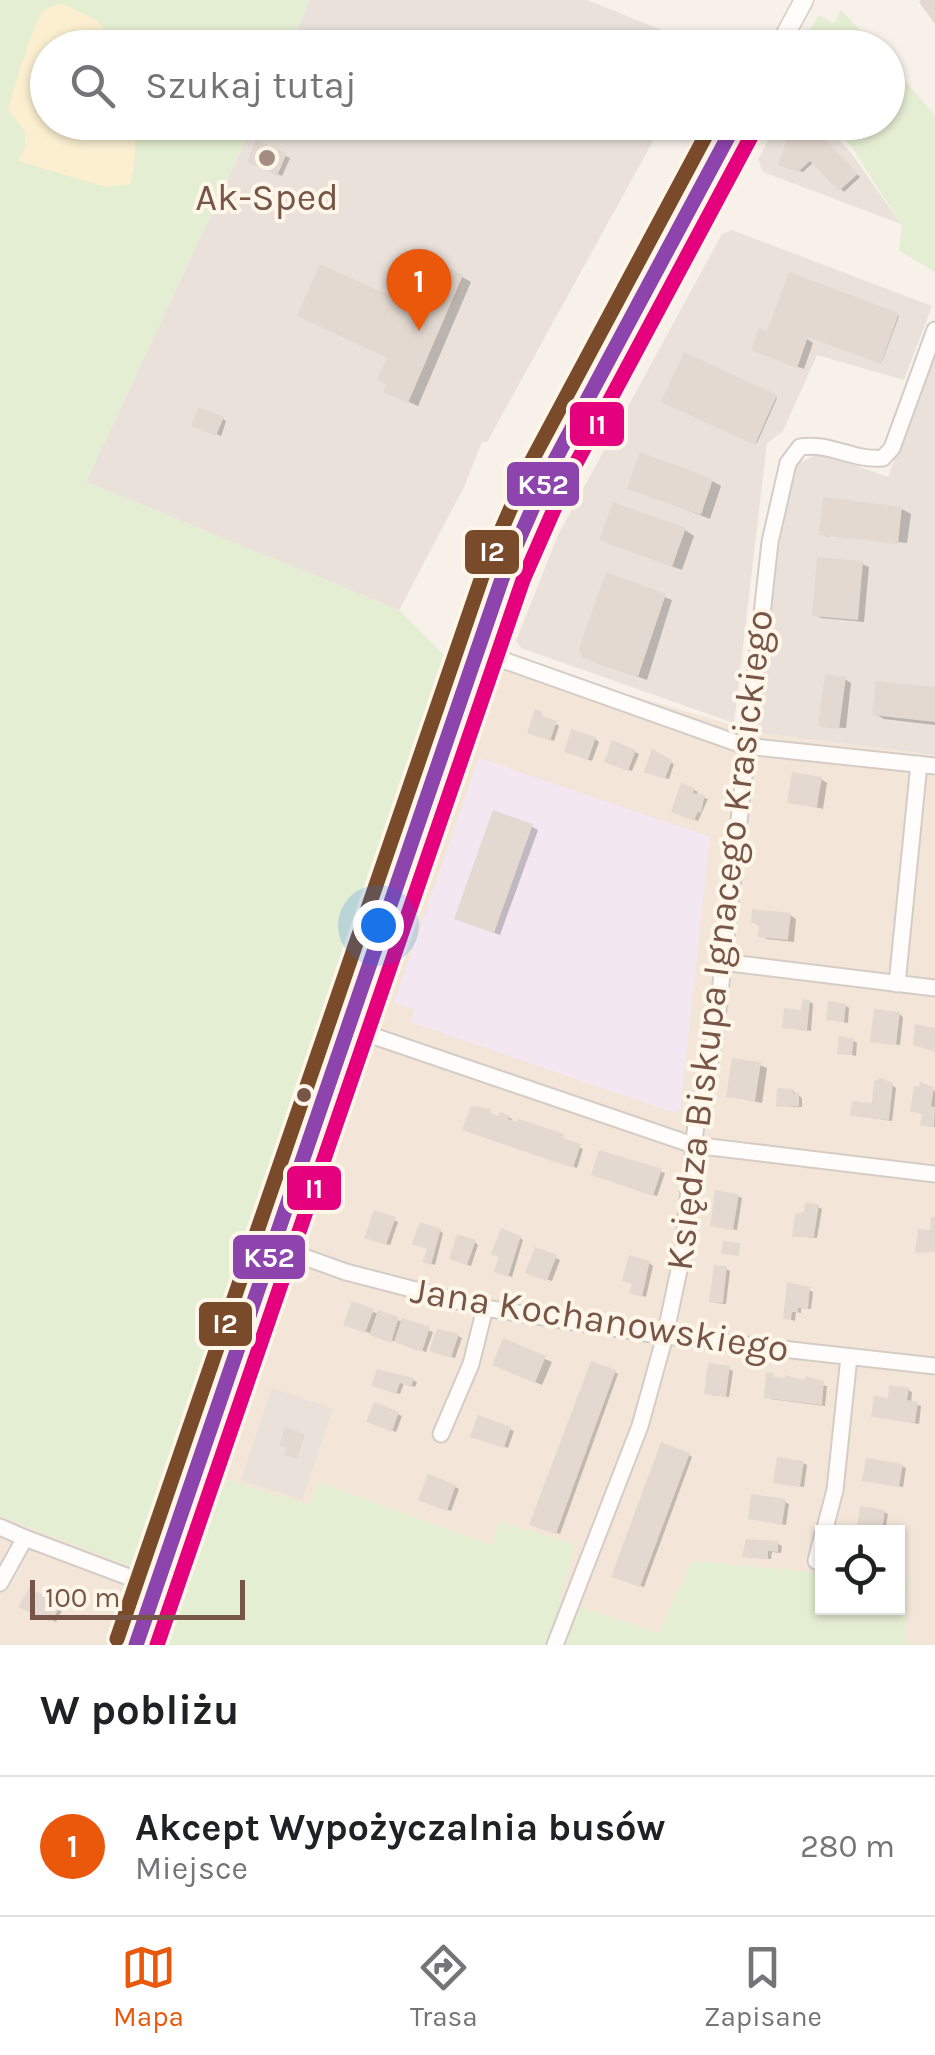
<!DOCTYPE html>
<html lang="pl">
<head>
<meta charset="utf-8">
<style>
	body { margin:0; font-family:Karla,sans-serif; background:#f2f2f2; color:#202124 }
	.controls { position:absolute; right:30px; bottom:30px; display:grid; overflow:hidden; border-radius:0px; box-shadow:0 2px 8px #0004 }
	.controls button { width:90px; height:90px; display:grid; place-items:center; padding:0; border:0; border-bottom:2px solid #e0e0e0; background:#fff; color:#202124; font:50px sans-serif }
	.scale { position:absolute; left:30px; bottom:25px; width:215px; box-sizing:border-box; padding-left:10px; border:5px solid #775647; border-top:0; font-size:28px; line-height:35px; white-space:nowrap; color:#775647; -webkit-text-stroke:8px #fff6ea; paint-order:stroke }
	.you { position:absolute; left:378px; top:925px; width:35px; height:35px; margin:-25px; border:8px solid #fff; border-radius:50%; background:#1a73e8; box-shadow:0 0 0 15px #1a73e833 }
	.badge { display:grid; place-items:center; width:65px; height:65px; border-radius:50%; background:#ea580c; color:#fff; font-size:32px; font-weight:700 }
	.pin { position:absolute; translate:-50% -82px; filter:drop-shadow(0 2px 5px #0008) }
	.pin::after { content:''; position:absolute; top:52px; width:35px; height:30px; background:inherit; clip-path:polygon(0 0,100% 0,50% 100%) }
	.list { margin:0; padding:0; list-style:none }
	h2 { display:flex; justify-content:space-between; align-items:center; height:130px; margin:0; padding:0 40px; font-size:42px }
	h2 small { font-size:32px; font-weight:400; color:#757577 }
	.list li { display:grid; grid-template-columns:65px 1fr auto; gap:30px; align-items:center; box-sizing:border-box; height:140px; padding:0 40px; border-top:2px solid #e0e0e0 }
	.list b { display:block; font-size:38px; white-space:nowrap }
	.list p { margin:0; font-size:32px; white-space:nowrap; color:#757577 }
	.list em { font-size:32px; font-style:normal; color:#757577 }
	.icon { flex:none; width:55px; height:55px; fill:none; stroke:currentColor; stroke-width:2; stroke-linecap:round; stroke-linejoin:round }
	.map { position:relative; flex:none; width:935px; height:1645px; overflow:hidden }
	.search { position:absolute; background:#fff; box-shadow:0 2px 8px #0004; left:30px; right:30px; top:30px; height:110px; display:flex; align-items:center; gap:25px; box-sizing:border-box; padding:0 35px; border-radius:55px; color:#757577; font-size:38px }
	.sheet { height:270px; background:#fff }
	nav { display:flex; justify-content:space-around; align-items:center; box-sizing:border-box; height:140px; border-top:2px solid #e0e0e0; background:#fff; font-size:28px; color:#757577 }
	nav a { display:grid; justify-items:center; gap:5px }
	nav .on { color:#ea580c }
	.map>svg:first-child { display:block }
</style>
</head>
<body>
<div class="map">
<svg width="935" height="1645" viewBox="0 0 935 1645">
	<rect width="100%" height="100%" fill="#f7f1e9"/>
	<!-- residential -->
	<path fill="#f3e6d9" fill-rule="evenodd" d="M465,647L760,733L935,755V1645H0V1516L147,1573L263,1243ZM822,1532H898V1608H822Z"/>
	<!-- industrial -->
	<g fill="#eae1da">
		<polygon points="310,0 587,0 705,47 289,48"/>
		<polygon points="254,123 663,123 487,442 482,442 465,485 399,610 86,482"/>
		<polygon points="778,123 824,123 851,153 901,224 763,172 758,159"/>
		<polygon points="732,230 932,306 904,380 817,355 783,431 767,443 734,723 521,648 516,641 558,535 722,234"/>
		<polygon points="935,351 935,755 760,733 770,594 793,466 820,453 888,477"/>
		<polygon points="272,1388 333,1409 302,1500 241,1480"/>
	</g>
	<!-- education -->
	<polygon fill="#f3e7f2" points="479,758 710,837 680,1110 675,1113 411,1022 415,1009 394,1003"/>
	<!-- green -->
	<g fill="#e4eed2">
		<polygon points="0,0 310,0 289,47 48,48 48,122 254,123 86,482 399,610 449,660 263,1243 147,1573 0,1516"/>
		<polygon points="841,10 876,47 802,47 818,15 834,23"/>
		<polygon points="888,60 935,116 935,272 899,250 902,225 851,146 829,123 888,122"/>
		<polygon points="209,1474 309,1505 319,1482 493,1546 499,1521 576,1545 559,1600 659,1633 692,1561 822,1573 822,1608 898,1608 898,1580 909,1581 905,1643 928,1645 153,1645"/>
	</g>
	<!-- sand -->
	<path fill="#fbefd0" d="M61,3L97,20L118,47L48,48V122L136,123C133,145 138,163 130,184L106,187L18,161L25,148V131L8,110C17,76 27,44 42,11Z"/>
	<!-- shadow -->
	<g fill="#0003">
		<polygon points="807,122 810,124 809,129 818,132 860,177 844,192 814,162 803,172 785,166"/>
		<polygon points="258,143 290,158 282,176 250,161"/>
		<polygon points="791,275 899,316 882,362 791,328 813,343 804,369 760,353"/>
		<polygon points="462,277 471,282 418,406 395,396 411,309"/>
		<polygon points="686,355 777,398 757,443 693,415"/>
		<polygon points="223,419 226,421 221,436 194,424"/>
		<polygon points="712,481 721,486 710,519 630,488"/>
		<polygon points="902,509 911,514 907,543 828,534 828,537 822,534"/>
		<polygon points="685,530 694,536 682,570 611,544"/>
		<polygon points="862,564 869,567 864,622 821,618 815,615"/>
		<polygon points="607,575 672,600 647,680 595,662"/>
		<polygon points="845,679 851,683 846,728 824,727 821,725"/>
		<polygon points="935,690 935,725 884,719 875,714"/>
		<polygon points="537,713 559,726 554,741 534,734"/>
		<polygon points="595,739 599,742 592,761 570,753"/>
		<polygon points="635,752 639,754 632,771 610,763"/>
		<polygon points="653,753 674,764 669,779 650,773"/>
		<polygon points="821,779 827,783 823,809 790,801"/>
		<polygon points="694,790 698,792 696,796 708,799 698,821 678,813"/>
		<polygon points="531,826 538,830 500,935 463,921"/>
		<polygon points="790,915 796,919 794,942 767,939 760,936 761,926 753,922"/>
		<polygon points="810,1002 813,1004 811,1031 788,1028"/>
		<polygon points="846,1006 849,1008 848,1023 829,1019"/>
		<polygon points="899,1014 903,1017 900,1045 877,1042"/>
		<polygon points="854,1041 857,1043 856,1056 840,1052"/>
		<polygon points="760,1065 767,1068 762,1103 729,1096"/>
		<polygon points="892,1085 896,1088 892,1121 853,1115 874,1106"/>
		<polygon points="922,1086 935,1091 935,1127 927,1126 924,1114 913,1111"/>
		<polygon points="793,1091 802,1098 802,1107 779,1106"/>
		<polygon points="490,1112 492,1116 508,1117 512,1119 510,1123 563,1137 566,1142 583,1149 577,1168 469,1131"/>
		<polygon points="601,1153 665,1173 657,1196 598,1176"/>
		<polygon points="738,1196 742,1198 737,1230 716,1227"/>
		<polygon points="818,1207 822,1209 817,1238 795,1236"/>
		<polygon points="394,1220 398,1222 390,1245 371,1239"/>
		<polygon points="440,1231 443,1233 435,1265 429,1263 430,1248"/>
		<polygon points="520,1238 523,1240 512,1277 501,1273"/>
		<polygon points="475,1242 478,1245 471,1266 455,1260"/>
		<polygon points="556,1258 560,1260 552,1281 531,1274"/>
		<polygon points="649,1263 653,1266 646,1297 636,1294 635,1283"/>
		<polygon points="726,1269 730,1271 726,1304 716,1303 712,1300"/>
		<polygon points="809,1290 813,1292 811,1309 801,1308 801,1313 796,1312 795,1321 786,1318"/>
		<polygon points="373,1312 433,1332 426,1352 349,1326"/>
		<polygon points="458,1336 462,1338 455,1358 436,1352"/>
		<polygon points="505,1342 552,1362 542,1385 502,1368"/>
		<polygon points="729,1369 733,1371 729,1397 710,1395"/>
		<polygon points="615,1372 618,1374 560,1534 536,1526"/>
		<polygon points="413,1380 417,1382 415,1387 404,1383 400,1394 378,1387"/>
		<polygon points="788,1381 827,1386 825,1406 770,1399"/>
		<polygon points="908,1390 912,1392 911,1403 921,1406 919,1424 874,1416 890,1401"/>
		<polygon points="376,1405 402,1416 396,1432 373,1423"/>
		<polygon points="479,1418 514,1431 508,1448 477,1438"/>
		<polygon points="689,1455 692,1457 644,1587 618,1578"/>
		<polygon points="803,1463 807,1465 804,1487 780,1484"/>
		<polygon points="902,1466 906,1468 903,1487 865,1480"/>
		<polygon points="455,1487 459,1489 451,1511 425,1501"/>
		<polygon points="785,1502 789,1504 786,1525 750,1518"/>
		<polygon points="884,1512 888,1514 885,1532 860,1527"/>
		<polygon points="778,1544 782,1546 781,1553 772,1552 771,1559 748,1557"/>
		<polygon points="49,1595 64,1607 56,1622 21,1606"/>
	</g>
	<!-- building -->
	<g fill="#e4d9d0">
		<polygon points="921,0 935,0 935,24 919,2"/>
		<polygon points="793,122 807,122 811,130 814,127 858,174 839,191 810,161 798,172 778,165"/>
		<polygon points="256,140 287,153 277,176 247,162"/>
		<polygon points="428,260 463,275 408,403 383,392 386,384 377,380 387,358 297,316 320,264 410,305"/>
		<polygon points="789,272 899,313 881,364 808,337 797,368 751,350 759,328 767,331"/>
		<polygon points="684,352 777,395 755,445 661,402"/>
		<polygon points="199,407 224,417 216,436 191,426"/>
		<polygon points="640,452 713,479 701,515 627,489"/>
		<polygon points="823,497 902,507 898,544 819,535"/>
		<polygon points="613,502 686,528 672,567 599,540"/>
		<polygon points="817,557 863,561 858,620 812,616"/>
		<polygon points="606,572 666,594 638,677 583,658 579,649"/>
		<polygon points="825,674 846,677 839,729 818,726"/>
		<polygon points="876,681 935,687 935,722 872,715"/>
		<polygon points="535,709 543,712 542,716 557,721 550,741 527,733"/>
		<polygon points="571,729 596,737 588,760 564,752"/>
		<polygon points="612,740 636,750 628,771 604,762"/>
		<polygon points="652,749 672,760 665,779 644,772"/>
		<polygon points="792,772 822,777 817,807 787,803"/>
		<polygon points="681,783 695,788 693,793 705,795 701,813 698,812 694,821 671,812"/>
		<polygon points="493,810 533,824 494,933 454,919"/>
		<polygon points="752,909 791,913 788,940 758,937 759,924 751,923"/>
		<polygon points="802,999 810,1000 807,1030 782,1028 784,1008 801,1010"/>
		<polygon points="828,1001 846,1004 844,1022 826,1020"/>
		<polygon points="874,1009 900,1012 896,1045 870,1042"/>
		<polygon points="915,1024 935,1028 935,1052 913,1045"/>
		<polygon points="839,1036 854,1038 852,1055 837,1054"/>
		<polygon points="732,1058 761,1062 755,1101 726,1097"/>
		<polygon points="881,1078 893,1083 889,1120 850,1116 852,1101 872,1103 874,1081"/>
		<polygon points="920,1082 934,1087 931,1106 935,1107 934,1127 920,1125 922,1113 910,1112 914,1086 919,1087"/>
		<polygon points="777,1088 794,1089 793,1093 799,1093 799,1106 776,1107"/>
		<polygon points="471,1106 491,1109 490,1113 498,1116 500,1112 509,1115 508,1119 517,1122 519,1119 564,1134 563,1138 581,1144 573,1168 462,1130"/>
		<polygon points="599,1150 662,1169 653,1196 591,1175"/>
		<polygon points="715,1190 739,1194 733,1230 710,1226"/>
		<polygon points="805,1203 819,1204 814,1237 792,1237 795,1214 804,1212"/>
		<polygon points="374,1210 396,1217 386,1245 364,1238"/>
		<polygon points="931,1217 935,1217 935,1252 915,1253 918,1229 930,1230"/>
		<polygon points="420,1222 441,1229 431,1265 422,1262 427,1249 412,1244"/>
		<polygon points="501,1228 521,1236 508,1277 494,1272 499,1257 491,1254"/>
		<polygon points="457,1234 476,1240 467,1265 449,1259"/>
		<polygon points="723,1241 740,1243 739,1256 721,1254"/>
		<polygon points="535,1247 557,1255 547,1281 525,1273"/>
		<polygon points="629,1255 650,1261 642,1297 629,1293 632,1284 622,1281"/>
		<polygon points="714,1265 727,1266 723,1303 709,1302"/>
		<polygon points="787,1282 810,1287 808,1309 798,1308 798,1312 792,1312 791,1320 783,1319"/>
		<polygon points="352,1301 374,1309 365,1333 343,1325"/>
		<polygon points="378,1310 399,1317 391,1343 369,1335"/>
		<polygon points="402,1318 430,1327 422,1352 394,1342"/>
		<polygon points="437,1329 459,1334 451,1358 429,1351"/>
		<polygon points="503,1338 546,1356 535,1383 492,1365"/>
		<polygon points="591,1361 616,1370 556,1534 529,1525"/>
		<polygon points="708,1363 730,1366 726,1397 704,1394"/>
		<polygon points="377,1369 414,1378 411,1387 400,1383 396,1394 371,1386"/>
		<polygon points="766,1372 774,1373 774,1377 785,1378 785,1375 804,1380 805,1376 824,1381 822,1405 764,1398"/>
		<polygon points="889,1385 909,1388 907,1400 918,1402 915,1423 871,1417 874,1396 888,1398"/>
		<polygon points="374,1402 399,1412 392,1432 366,1422"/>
		<polygon points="478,1415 511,1427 504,1448 470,1437"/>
		<polygon points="285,1427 305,1434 297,1459 284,1455 286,1448 279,1446"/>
		<polygon points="661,1442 690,1453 640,1587 611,1577"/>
		<polygon points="777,1457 804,1461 800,1487 773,1483"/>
		<polygon points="866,1458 903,1464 899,1487 862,1481"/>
		<polygon points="428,1474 456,1485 447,1511 418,1500"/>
		<polygon points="751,1494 786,1499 782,1525 748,1519"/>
		<polygon points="860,1506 885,1510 882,1532 857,1528"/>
		<polygon points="746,1539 778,1541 778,1552 768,1551 768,1559 742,1557"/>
		<polygon points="29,1588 45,1596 48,1592 62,1603 51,1622 18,1607"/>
	</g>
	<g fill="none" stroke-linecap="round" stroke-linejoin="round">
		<!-- minor casing -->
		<g stroke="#d6ccc6" stroke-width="19">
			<g id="minor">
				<polyline points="475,650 745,746 935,766"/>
				<polyline points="722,962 935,988"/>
				<polyline points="897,984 919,764"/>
				<polyline points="347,1027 693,1145 935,1174"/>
				<polyline points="271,1245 346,1272 485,1308 665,1336 935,1366"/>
				<polyline points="441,1434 471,1364 485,1308"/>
				<polyline points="0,1527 25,1538"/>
				<polyline points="824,1532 835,1490 849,1357"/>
				<polyline points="816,1561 822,1537"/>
				<polyline points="0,1583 25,1538 155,1587"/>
				<path d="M555,1645L640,1426L665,1336L682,1256L696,1124L715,1037L770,542L788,463L800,447C830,442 853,461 883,458L892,448L935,330"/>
			</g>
		</g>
		<!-- tertiary casing -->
		<g stroke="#d6ccc6" stroke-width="21">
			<g id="tertiary">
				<polyline points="778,48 804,0"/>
				<polyline points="136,1645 504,573 548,473 736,122"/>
			</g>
		</g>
		<!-- minor -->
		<use href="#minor" stroke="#fefdfc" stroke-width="15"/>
		<!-- tertiary -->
		<use href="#tertiary" stroke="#fefdfc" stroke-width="18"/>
		<!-- bus-1 casing -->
		<g stroke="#fff6ea" stroke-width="22">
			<polyline id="bus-1" points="136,1645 504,573 548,473 736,122"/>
		</g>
		<!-- bus-2 casing -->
		<g stroke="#fff6ea" stroke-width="22">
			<polyline id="bus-2" points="157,1645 523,580 566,482 754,131"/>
		</g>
		<!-- bus-3 casing -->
		<g stroke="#fff6ea" stroke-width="22">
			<polyline id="bus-3" points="117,1639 486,565 530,464 713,122"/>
		</g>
		<!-- bus-1 -->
		<use href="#bus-1" stroke="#8e44ad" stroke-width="15"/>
		<!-- bus-2 -->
		<use href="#bus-2" stroke="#e5007d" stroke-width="15"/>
		<!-- bus-3 -->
		<use href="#bus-3" stroke="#7a4b2a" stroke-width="15"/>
	</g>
	<!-- markers -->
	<circle fill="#a48c80" stroke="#fff6ea" stroke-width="4" cx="267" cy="158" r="10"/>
	<circle fill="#775647" stroke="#fff6ea" stroke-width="4" cx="304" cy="1095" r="9"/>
	<g text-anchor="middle" stroke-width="8" stroke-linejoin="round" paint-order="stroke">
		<!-- poi labels -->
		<g font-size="38" fill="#775647" stroke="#fff6ea">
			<text x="267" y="210">Ak-Sped</text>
		</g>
		<!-- street labels -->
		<g font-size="38" fill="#775647" stroke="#fff6ea">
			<text transform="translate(719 940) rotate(-83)" y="13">Księdza Biskupa Ignacego Krasickiego</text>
			<text transform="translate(600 1319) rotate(9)" y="13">Jana Kochanowskiego</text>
		</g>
	</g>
	<g stroke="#fff6ea" stroke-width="4">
		<rect x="568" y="400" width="58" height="48" rx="10" fill="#e5007d"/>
		<rect x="505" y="460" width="76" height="48" rx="10" fill="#8e44ad"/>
		<rect x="463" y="528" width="58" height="48" rx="10" fill="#7a4b2a"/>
		<rect x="285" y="1164" width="58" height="48" rx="10" fill="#e5007d"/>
		<rect x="231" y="1233" width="76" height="48" rx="10" fill="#8e44ad"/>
		<rect x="197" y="1300" width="57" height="48" rx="10" fill="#7a4b2a"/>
	</g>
	<g font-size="28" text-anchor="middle" font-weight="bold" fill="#fff">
		<text x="597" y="434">I1</text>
		<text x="543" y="494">K52</text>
		<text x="492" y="561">I2</text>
		<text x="314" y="1198">I1</text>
		<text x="269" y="1267">K52</text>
		<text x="225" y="1333">I2</text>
	</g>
</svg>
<div class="controls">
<button><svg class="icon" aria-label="locate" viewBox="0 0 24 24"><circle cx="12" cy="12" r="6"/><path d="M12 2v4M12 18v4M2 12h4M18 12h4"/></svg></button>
</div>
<div class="scale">100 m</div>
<div class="you"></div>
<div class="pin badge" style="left:419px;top:331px">1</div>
<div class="search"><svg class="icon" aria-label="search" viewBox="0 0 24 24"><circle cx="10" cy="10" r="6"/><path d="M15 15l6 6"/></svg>Szukaj tutaj</div>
</div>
<section class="sheet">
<h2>W pobliżu<small></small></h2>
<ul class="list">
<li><span class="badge">1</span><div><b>Akcept Wypożyczalnia busów</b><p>Miejsce</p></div><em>280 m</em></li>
</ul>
</section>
<nav>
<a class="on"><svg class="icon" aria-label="map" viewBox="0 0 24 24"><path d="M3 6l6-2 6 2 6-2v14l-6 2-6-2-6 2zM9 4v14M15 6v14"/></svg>Mapa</a>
<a><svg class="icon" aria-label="directions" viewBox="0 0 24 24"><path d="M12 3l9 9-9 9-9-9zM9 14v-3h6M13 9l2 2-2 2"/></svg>Trasa</a>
<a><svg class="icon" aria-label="saved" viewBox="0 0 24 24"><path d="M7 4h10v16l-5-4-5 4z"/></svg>Zapisane</a>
</nav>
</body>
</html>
